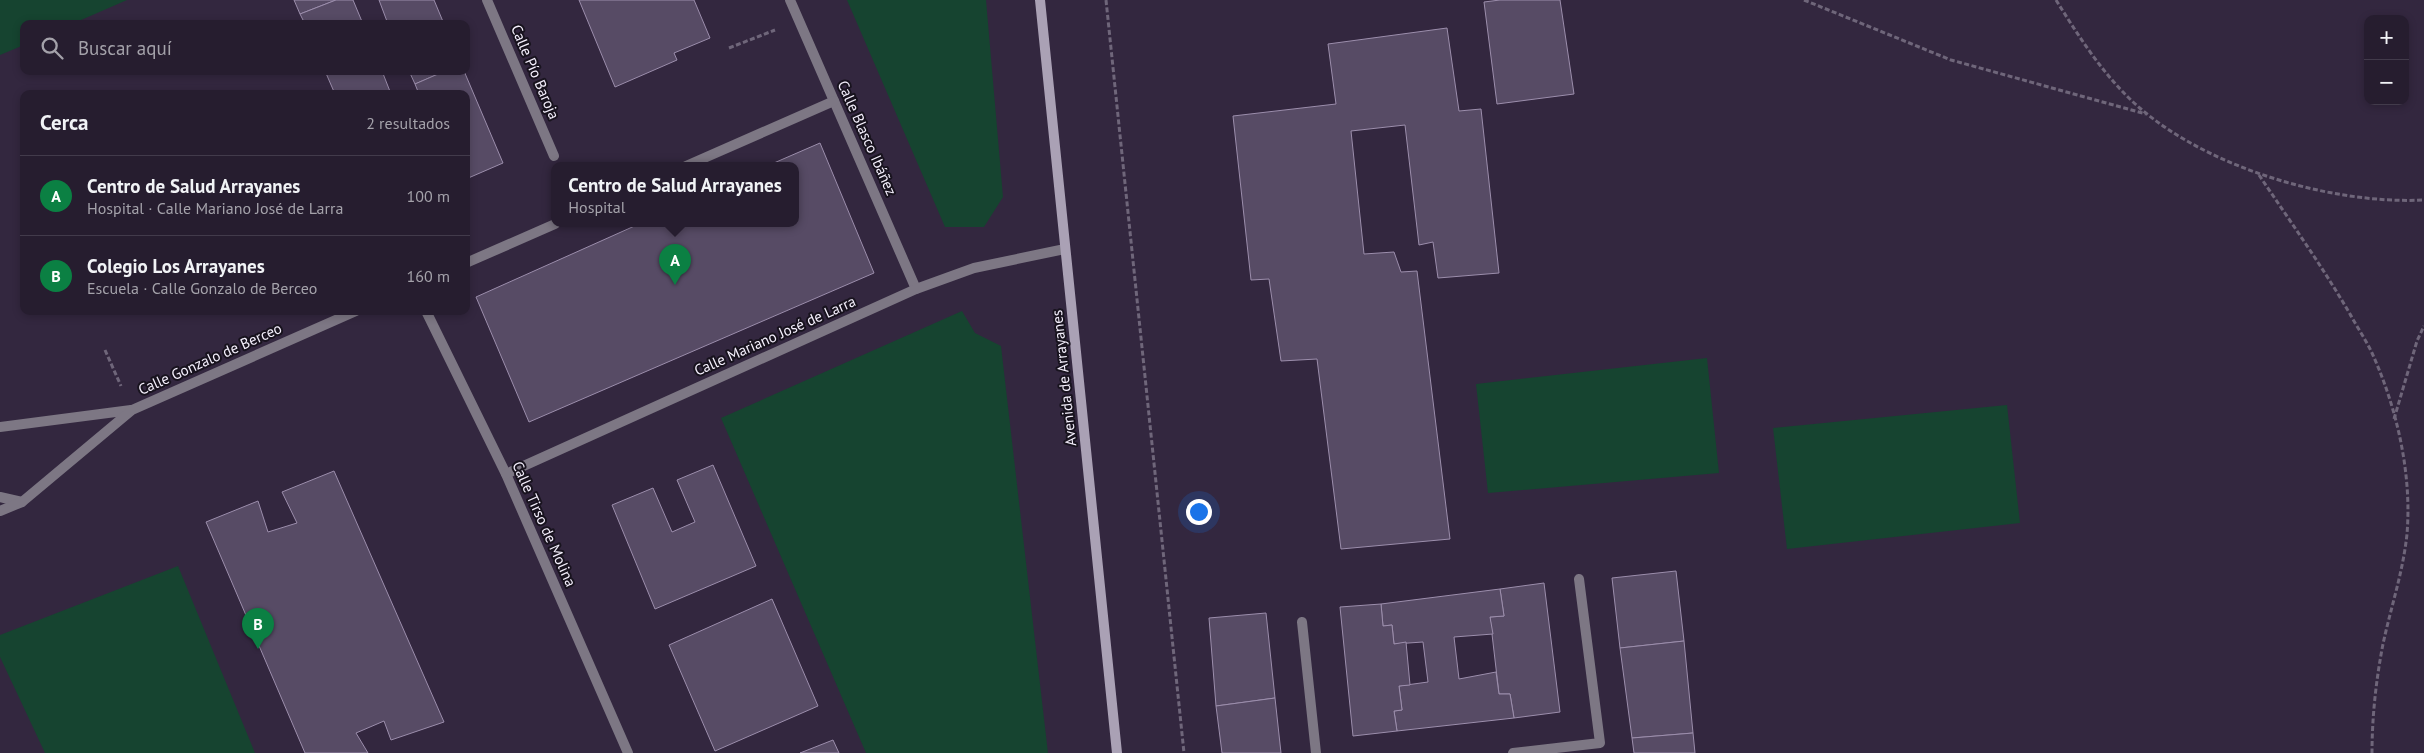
<!DOCTYPE html>
<html lang="es">
<head>
<meta charset="utf-8">
<style>
	body { margin:0; font-family:"PT Sans",sans-serif; background:#2e2637; color:#f1f3f6 }
	.controls { position:absolute; right:15px; top:15px; display:grid; overflow:hidden; border-radius:10px; box-shadow:0 2px 8px #0003 }
	.controls button { width:45px; height:45px; display:grid; place-items:center; padding:0; border:0; border-bottom:1px solid #423b4b; background:#261d2f; color:#f1f3f6; font:25px sans-serif }
	.you { position:absolute; left:1198px; top:511px; width:18px; height:18px; margin:-12px; border:4px solid #fff; border-radius:50%; background:#1a73e8; box-shadow:0 0 0 8px #1a73e833 }
	.badge { display:grid; place-items:center; width:32px; height:32px; border-radius:50%; background:#0b8043; color:#fff; font-size:16px; font-weight:700 }
	.pin { position:absolute; translate:-50% -41px; filter:drop-shadow(0 1px 2px #0008) }
	.pin::after { content:''; position:absolute; top:26px; width:18px; height:15px; background:inherit; clip-path:polygon(0 0,100% 0,50% 100%) }
	.popup { position:absolute; left:551px; top:162px; width:248px; height:65px; box-sizing:border-box; display:grid; place-content:center; border-radius:10px; background:#261d2f; filter:drop-shadow(0 1px 4px #0005); font-size:16px; white-space:nowrap; color:#a4a2aa }
	.popup b { font-size:19px; color:#f1f3f6 }
	.popup::after { content:''; position:absolute; left:50%; top:100%; margin-left:-10px; border:10px solid transparent; border-top-color:#261d2f }
	.list { margin:0; padding:0; list-style:none }
	h2 { display:flex; justify-content:space-between; align-items:center; height:65px; margin:0; padding:0 20px; font-size:21px }
	h2 small { font-size:16px; font-weight:400; color:#a4a2aa }
	.list li { display:grid; grid-template-columns:32px 1fr auto; gap:15px; align-items:center; box-sizing:border-box; height:80px; padding:0 20px; border-top:1px solid #423b4b }
	.list b { display:block; font-size:19px; white-space:nowrap }
	.list p { margin:0; font-size:16px; white-space:nowrap; color:#a4a2aa }
	.list em { font-size:16px; font-style:normal; color:#a4a2aa }
	.icon { flex:none; width:28px; height:28px; fill:none; stroke:currentColor; stroke-width:2; stroke-linecap:round; stroke-linejoin:round }
	.map { position:relative; flex:none; width:2424px; height:753px; overflow:hidden }
	.search { position:absolute; background:#261d2f; box-shadow:0 2px 8px #0003; left:20px; top:20px; width:450px; height:55px; display:flex; align-items:center; gap:12px; box-sizing:border-box; padding:0 18px; border-radius:10px; color:#a4a2aa; font-size:19px }
	.panel { position:absolute; background:#261d2f; box-shadow:0 2px 8px #0003; left:20px; top:90px; width:450px; height:225px; border-radius:10px }
	.map>svg:first-child { display:block }
</style>
</head>
<body>
<div class="map">
<svg width="2424" height="753" viewBox="0 0 2424 753">
	<rect width="100%" height="100%" fill="#33273f"/>
	<!-- green -->
	<g fill="#164430">
		<polygon points="0,0 127,0 72,24 24,24 24,45 0,55"/>
		<polygon points="847,0 986,0 1003,197 984,227 945,227"/>
		<polygon points="962,311 975,333 1001,346 1048,753 866,753 721,418"/>
		<polygon points="1707,358 1719,473 1488,493 1476,384"/>
		<polygon points="2007,405 2020,523 1787,549 1773,428"/>
		<polygon points="178,566 255,753 45,753 0,657 0,635"/>
	</g>
	<!-- building -->
	<g fill="#574b65" stroke="#9c8eac">
		<polygon points="294,0 336,0 300,14"/>
		<polygon points="336,0 353,0 363,24 305,24 300,14"/>
		<polygon points="379,0 434,0 444,24 388,24"/>
		<polygon points="579,0 694,0 710,38 674,53 677,60 615,87"/>
		<polygon points="1500,0 1560,0 1574,94 1497,104 1484,2"/>
		<polygon points="1447,28 1459,111 1481,109 1499,273 1438,278 1433,242 1419,245 1405,125 1351,131 1364,254 1394,252 1401,272 1417,271 1450,539 1341,549 1317,359 1281,361 1269,279 1251,280 1233,116 1336,104 1328,44"/>
		<polygon points="325,71 382,71 391,94 335,94"/>
		<polygon points="409,71 445,71 415,84"/>
		<polygon points="445,71 464,71 503,163 466,179 466,94 419,94 415,84"/>
		<polygon points="820,143 874,273 529,422 476,297 639,224 795,224 795,166 767,166"/>
		<polygon points="713,465 756,566 655,609 612,505 653,488 672,532 695,522 677,480"/>
		<polygon points="334,471 444,722 391,740 384,721 356,733 368,753 305,753 206,522 258,501 268,532 297,523 282,492"/>
		<polygon points="1676,571 1684,641 1620,648 1612,578"/>
		<polygon points="1544,583 1560,712 1514,718 1510,694 1499,694 1490,617 1504,616 1500,589"/>
		<polygon points="1500,589 1504,616 1490,617 1493,634 1454,637 1459,679 1496,672 1499,694 1510,694 1514,718 1397,731 1394,711 1402,710 1399,686 1428,682 1423,642 1394,644 1392,625 1383,626 1381,604"/>
		<polygon points="772,599 818,706 715,751 669,645"/>
		<polygon points="1381,604 1383,626 1392,625 1394,644 1406,642 1410,685 1399,686 1402,710 1394,711 1397,731 1353,736 1340,607"/>
		<polygon points="1266,613 1275,698 1216,706 1209,618"/>
		<polygon points="1684,641 1693,733 1632,738 1620,648"/>
		<polygon points="1275,698 1281,753 1222,753 1216,706"/>
		<polygon points="1693,733 1695,753 1634,753 1632,738"/>
		<polygon points="833,740 839,753 800,753"/>
	</g>
	<g fill="none" stroke-linecap="round" stroke-linejoin="round">
		<!-- path -->
		<g stroke="#6f667a" stroke-width="3" stroke-dasharray="5 2.5" stroke-linecap="butt">
			<polyline points="1106,0 1184,753"/>
			<polyline points="1804,0 1951,60 2146,114"/>
			<path d="M2056,0C2076,32 2097,65 2123,92C2191,164 2328,205 2424,200"/>
			<polyline points="729,48 775,30"/>
			<path d="M2259,175C2290,221 2322,266 2350,314C2357,327 2366,340 2372,353C2397,408 2412,474 2407,534C2403,572 2391,607 2383,644C2376,680 2372,717 2372,753"/>
			<polyline points="105,350 121,386"/>
			<polyline points="2394,419 2417,341 2424,326"/>
		</g>
		<!-- street -->
		<g stroke="#7d7784" stroke-width="10">
			<polyline points="487,0 554,156"/>
			<polyline points="790,0 916,289"/>
			<polyline points="686,166 834,101"/>
			<polyline points="466,263 555,224"/>
			<polyline points="426,311 506,474 628,753"/>
			<polyline points="0,427 131,410"/>
			<polyline points="506,474 916,289 974,268 1065,249"/>
			<polyline points="0,497 22,502"/>
			<polyline points="0,511 22,502 132,410 356,311"/>
			<polyline points="1302,622 1316,753"/>
			<polyline points="1513,753 1600,743 1579,579"/>
		</g>
		<!-- secondary -->
		<polyline stroke="#aaa1b5" stroke-width="10" points="1040,0 1117,753"/>
	</g>
	<g text-anchor="middle" stroke-width="4" stroke-linejoin="round" paint-order="stroke">
		<!-- street labels -->
		<g font-size="15" fill="#f5f0fd" stroke="#18131e">
			<text transform="translate(535 72) rotate(67)" y="5">Calle Pío Baroja</text>
			<text transform="translate(867 138) rotate(66)" y="5">Calle Blasco Ibáñez</text>
			<text transform="translate(775 336) rotate(-24)" y="5">Calle Mariano José de Larra</text>
			<text transform="translate(210 359) rotate(-24)" y="5">Calle Gonzalo de Berceo</text>
			<text transform="translate(1064 378) rotate(-96)" y="5">Avenida de Arrayanes</text>
			<text transform="translate(544 524) rotate(66)" y="5">Calle Tirso de Molina</text>
		</g>
	</g>
</svg>
<div class="controls">
<button>+</button>
<button>−</button>
</div>
<div class="you"></div>
<div class="pin badge" style="left:675px;top:285px">A</div>
<div class="popup"><b>Centro de Salud Arrayanes</b>Hospital</div>
<div class="pin badge" style="left:258px;top:649px">B</div>
<div class="search"><svg class="icon" aria-label="search" viewBox="0 0 24 24"><circle cx="10" cy="10" r="6"/><path d="M15 15l6 6"/></svg>Buscar aquí</div>
<section class="panel">
<h2>Cerca<small>2 resultados</small></h2>
<ul class="list">
<li><span class="badge">A</span><div><b>Centro de Salud Arrayanes</b><p>Hospital · Calle Mariano José de Larra</p></div><em>100 m</em></li>
<li><span class="badge">B</span><div><b>Colegio Los Arrayanes</b><p>Escuela · Calle Gonzalo de Berceo</p></div><em>160 m</em></li>
</ul>
</section>
</div>
</body>
</html>
